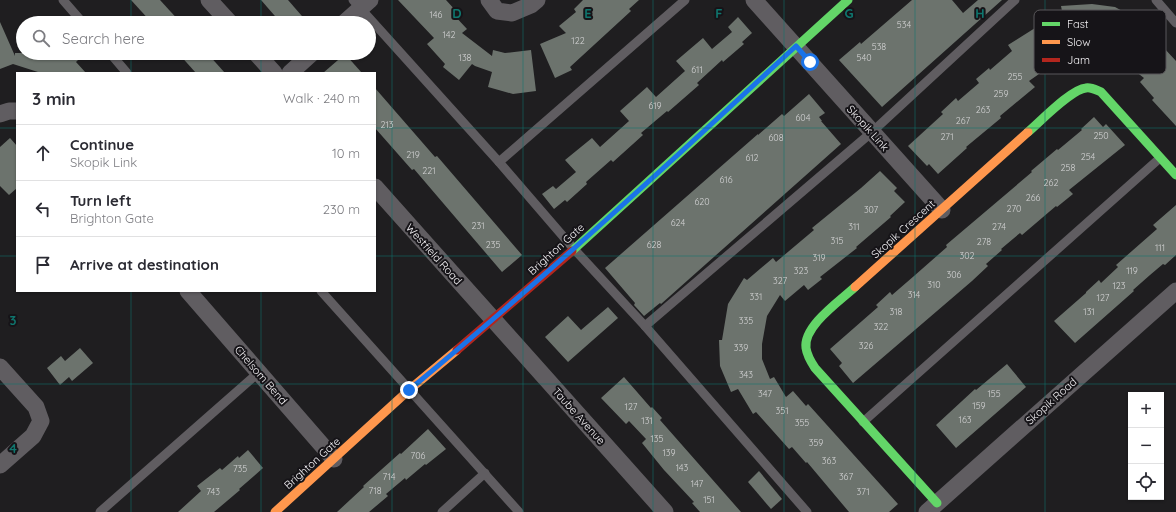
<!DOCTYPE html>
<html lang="en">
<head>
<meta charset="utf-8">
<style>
	:root { --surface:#fff; --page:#f7f7f7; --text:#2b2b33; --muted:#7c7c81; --line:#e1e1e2 }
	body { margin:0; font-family:Quicksand,sans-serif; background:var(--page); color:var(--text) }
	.controls { position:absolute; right:12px; bottom:12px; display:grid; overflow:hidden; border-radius:0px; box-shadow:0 1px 3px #0004 }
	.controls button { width:36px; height:36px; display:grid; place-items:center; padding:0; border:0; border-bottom:1px solid var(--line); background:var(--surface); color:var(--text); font:20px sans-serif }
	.stop { position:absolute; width:12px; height:12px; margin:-9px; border:3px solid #1a73e8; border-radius:50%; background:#fff }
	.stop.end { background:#1a73e8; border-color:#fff; box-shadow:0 1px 4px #0008 }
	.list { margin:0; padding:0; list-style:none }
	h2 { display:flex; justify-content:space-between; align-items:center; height:52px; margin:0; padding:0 16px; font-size:17px }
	h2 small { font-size:13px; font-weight:400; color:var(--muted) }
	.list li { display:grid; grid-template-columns:26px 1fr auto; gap:12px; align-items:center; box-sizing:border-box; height:56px; padding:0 16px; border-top:1px solid var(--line) }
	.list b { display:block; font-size:15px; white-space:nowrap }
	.list p { margin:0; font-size:13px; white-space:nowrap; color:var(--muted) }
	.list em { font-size:13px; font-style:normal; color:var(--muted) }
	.icon { flex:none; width:22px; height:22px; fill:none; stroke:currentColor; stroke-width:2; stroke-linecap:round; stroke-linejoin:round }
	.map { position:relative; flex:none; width:1176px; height:512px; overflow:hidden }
	.search { position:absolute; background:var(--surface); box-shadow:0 1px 3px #0004; left:16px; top:16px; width:360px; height:44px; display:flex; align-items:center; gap:10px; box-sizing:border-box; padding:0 14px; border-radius:22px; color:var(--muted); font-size:15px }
	.panel { position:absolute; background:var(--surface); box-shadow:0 1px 3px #0004; left:16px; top:72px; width:360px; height:220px; border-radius:0px }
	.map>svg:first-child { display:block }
	.building { fill:#6c736d }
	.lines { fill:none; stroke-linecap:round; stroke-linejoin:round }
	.lane { stroke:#605d61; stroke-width:9 }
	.street { stroke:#605d61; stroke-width:17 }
	.fast { stroke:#63d668; stroke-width:9 }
	.slow { stroke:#ff974d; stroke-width:9 }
	.jam { stroke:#b3261e; stroke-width:9 }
	.route { stroke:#1a73e8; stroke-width:5 }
	.grid { fill:none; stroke:#0f766e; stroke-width:1; stroke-opacity:0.55 }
	.labels { text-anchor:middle; stroke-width:4; stroke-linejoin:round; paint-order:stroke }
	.number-label { font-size:9px; fill:#d2d2d3 }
	.street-label { font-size:11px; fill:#f4f2f5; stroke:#161418 }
	.key { fill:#161418; stroke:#59575a; stroke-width:1 }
	.key-label { font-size:11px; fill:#f4f2f5 }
	.grid-label { font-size:13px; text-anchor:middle; font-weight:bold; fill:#0f766e; stroke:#161418; stroke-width:4; stroke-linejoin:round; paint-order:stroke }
</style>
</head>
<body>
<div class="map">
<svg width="1176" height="512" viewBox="0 0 1176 512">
	<rect width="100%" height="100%" fill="#1f1e20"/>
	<g class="building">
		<polygon points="131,0 160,0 181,23 152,23"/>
		<polygon points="261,0 288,0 308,23 281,23"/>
		<polygon points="398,0 446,0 456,11 453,14 467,29 462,33 492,56 493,50 505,53 531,50 536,91 513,94 488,87 492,72 475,66 472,64 459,80 443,67 445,64 427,44 434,38"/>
		<polygon points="583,0 639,0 629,9 631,11 570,67 572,70 555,78 540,44 566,33 559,26 576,12 574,9"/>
		<polygon points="912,0 952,0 963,13 978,0 1002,0 882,107 839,60 860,42 861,44"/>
		<polygon points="1092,4 1115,7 1146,24 1144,27 1166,46 1164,48 1176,61 1176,126 1152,100 1154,98 1140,82 1144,78 1126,64 1128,61 1110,51 1096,49 1072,51 1048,66 1049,67 1029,81 1035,87 1000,116 1001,118 966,147 967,148 938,174 929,164 927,166 908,146 943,114 941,112 956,98 958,101 979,83 976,79 989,68 990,70 1012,51 1008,45 1062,11 1061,6"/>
		<polygon points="738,17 752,33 742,42 744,44 723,62 722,60 697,83 699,85 668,112 667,111 641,133 643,135 613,162 611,160 586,182 587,184 567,202 565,200 554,209 542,194 553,186 556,189 576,172 565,160 592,138 600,147 629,121 620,111 647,87 656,97 685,71 676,61 703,38 712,49 732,32 728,27"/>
		<polygon points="0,22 15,56 15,53 38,53 52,58 57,53 71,53 78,60 76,62 86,73 41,73 13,64 0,69"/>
		<polygon points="178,53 207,53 225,73 196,73"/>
		<polygon points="345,54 362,73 323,73"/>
		<polygon points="375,88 435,157 437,156 522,255 502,272 414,169 412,170 375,128"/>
		<polygon points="809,94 825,113 819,117 822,121 821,121 841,144 661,304 660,303 644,316 634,305 635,303 605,268 758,134 758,135 782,114 784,116"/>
		<polygon points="1094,117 1103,127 1106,124 1125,145 1069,190 1073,194 1057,207 1056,206 1022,235 1020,233 1001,249 1002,250 986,264 988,266 972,281 853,383 839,366 842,363 830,349 878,307 876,305 890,292 892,295 914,276 947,247 946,245 1032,172 1031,171 1057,149 1058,150 1082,130 1081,129"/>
		<polygon points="10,138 17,146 17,188 9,195 0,186 0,147"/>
		<polygon points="880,171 897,188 894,191 905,202 890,216 891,217 856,247 857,248 820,277 822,279 808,290 804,285 785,301 780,295 767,316 762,344 762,359 770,379 774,377 786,397 793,391 806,406 808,404 898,504 889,512 849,512 807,462 806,463 792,447 789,449 756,412 753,414 738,389 731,392 720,366 719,340 722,340 728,304 744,278 747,280 773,258 776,262 814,230 812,228 861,188"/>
		<polygon points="1176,205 1176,255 1165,265 1163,264 1150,275 1133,290 1134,291 1075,343 1054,321 1086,293 1086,292 1099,280 1101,283 1118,267 1116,265 1157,229 1153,225"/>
		<polygon points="608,307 618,318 568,362 545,337 568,316 581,330"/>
		<polygon points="80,348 93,363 72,381 69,377 60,385 47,368 61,356 65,361"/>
		<polygon points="1007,364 1026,387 956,448 936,425 975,389 976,390"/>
		<polygon points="624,377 651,408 652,407 662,418 660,420 741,512 700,512 692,503 694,502 664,470 642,443 646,439 629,421 626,424 601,398"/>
		<polygon points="428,429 446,449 426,465 425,464 406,480 405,478 386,494 388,496 369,512 337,512 364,487 363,486 400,453 401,454"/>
		<polygon points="248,450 263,468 239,489 240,490 214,512 178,512 201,491 197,486 220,468 222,470 238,456 239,458"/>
		<polygon points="759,471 782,499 771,509 748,482"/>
	</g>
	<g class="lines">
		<g class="lane">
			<polyline points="63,0 83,23"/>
			<polyline points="353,0 499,162 574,249 645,326 807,512"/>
			<polyline points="1156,0 1176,23"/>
			<polyline points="110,53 127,73"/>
			<polyline points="499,162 685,0"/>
			<polyline points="321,291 519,512"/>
			<polyline points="645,326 872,132 1015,0"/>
			<polyline points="863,422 1160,158"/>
			<polyline points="100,512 259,372"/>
			<polyline points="442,512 485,473"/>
		</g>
		<g class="street">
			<polyline points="209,0 230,23"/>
			<polyline points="489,0 497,11 512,13 531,5 537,0"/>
			<polyline points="754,0 942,210"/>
			<polyline points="344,23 370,0"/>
			<polyline points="256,53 274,73"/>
			<polyline points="290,73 312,53"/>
			<polyline points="0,114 9,111 17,111"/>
			<polyline points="375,187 665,512"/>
			<polyline points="188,291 334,459"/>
			<polyline points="0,367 36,407 41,421 33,436 0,465"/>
			<polyline points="927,512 1176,291"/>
		</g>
		<g class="fast">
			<path d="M1028,132C1040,122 1071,89 1086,88C1091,87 1096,90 1101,92L1176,175"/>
			<polyline points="572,251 848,0"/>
			<path d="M855,287C840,301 803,326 806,348C807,355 811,362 815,368L937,503"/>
		</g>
		<g class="slow">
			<polyline points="855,287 1028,132"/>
			<polyline points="275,512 409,390 457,350"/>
		</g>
		<polyline class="jam" points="457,350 572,251"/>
	</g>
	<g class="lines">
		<path class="route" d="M409,390C542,280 669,164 796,46L810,62"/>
	</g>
	<path class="grid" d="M131,0V23M261,0V23M392,0V512M523,0V512M653,0V512M784,0V512M915,0V512M1045,0V512M131,53V73M261,53V73M0,128H17M375,128H1176M0,256H17M375,256H1176M131,291V512M261,291V512M0,384H1176"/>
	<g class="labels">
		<g class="number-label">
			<text x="436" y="18">146</text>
			<text x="904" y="28">534</text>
			<text x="449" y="38">142</text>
			<text x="578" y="44">122</text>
			<text x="879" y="50">538</text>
			<text x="465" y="61">138</text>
			<text x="864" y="61">540</text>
			<text x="697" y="73">611</text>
			<text x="1015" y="80">255</text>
			<text x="1001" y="97">259</text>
			<text x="655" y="109">619</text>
			<text x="983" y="113">263</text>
			<text x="803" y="121">604</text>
			<text x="963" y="124">267</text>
			<text x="387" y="128">213</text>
			<text x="1101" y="139">250</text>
			<text x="947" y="140">271</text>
			<text x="776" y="141">608</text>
			<text x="413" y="158">219</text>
			<text x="1088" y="160">254</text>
			<text x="752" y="161">612</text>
			<text x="1068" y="171">258</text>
			<text x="429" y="174">221</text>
			<text x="726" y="183">616</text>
			<text x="1051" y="186">262</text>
			<text x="1033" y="201">266</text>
			<text x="702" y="205">620</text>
			<text x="1014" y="212">270</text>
			<text x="871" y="213">307</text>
			<text x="678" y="226">624</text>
			<text x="478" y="229">231</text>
			<text x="854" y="230">311</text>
			<text x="999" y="230">274</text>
			<text x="837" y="244">315</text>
			<text x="984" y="245">278</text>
			<text x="493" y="248">235</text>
			<text x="654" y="248">628</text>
			<text x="1160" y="251">111</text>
			<text x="967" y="259">302</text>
			<text x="819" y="261">319</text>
			<text x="801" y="274">323</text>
			<text x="1132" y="274">119</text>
			<text x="954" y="278">306</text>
			<text x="780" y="284">327</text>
			<text x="934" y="288">310</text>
			<text x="1119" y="289">123</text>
			<text x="914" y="298">314</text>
			<text x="756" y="300">331</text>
			<text x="1103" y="301">127</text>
			<text x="896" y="315">318</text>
			<text x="1089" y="315">131</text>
			<text x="746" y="324">335</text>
			<text x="881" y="330">322</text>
			<text x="866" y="349">326</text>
			<text x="741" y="351">339</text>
			<text x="746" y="378">343</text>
			<text x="765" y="397">347</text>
			<text x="994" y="397">155</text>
			<text x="979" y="409">159</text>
			<text x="631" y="410">127</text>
			<text x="782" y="414">351</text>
			<text x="965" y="423">163</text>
			<text x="647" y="424">131</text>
			<text x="802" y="426">355</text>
			<text x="657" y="442">135</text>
			<text x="816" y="446">359</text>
			<text x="669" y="456">139</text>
			<text x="418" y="459">706</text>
			<text x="829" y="464">363</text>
			<text x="682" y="471">143</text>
			<text x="240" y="472">735</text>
			<text x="389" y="480">714</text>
			<text x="846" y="480">367</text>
			<text x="697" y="487">147</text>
			<text x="375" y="494">718</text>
			<text x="213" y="495">743</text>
			<text x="863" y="495">371</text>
			<text x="709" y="503">151</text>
		</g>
		<g class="street-label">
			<text transform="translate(868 128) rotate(48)" y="4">Skopik Link</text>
			<text transform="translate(903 229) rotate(-42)" y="4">Skopik Crescent</text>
			<text transform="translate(556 249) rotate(-42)" y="4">Brighton Gate</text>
			<text transform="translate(434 254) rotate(48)" y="4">Westfield Road</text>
			<text transform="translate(261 375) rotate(49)" y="4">Chelsom Bend</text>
			<text transform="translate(1051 401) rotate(-42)" y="4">Skopik Road</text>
			<text transform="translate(579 416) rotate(48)" y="4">Taube Avenue</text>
			<text transform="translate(312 463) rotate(-42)" y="4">Brighton Gate</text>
		</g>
	</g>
	<rect x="1034" y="10" width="132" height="64" rx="6" class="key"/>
	<rect x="1042" y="22" width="18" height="4" fill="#63d668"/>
	<rect x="1042" y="40" width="18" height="4" fill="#ff974d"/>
	<rect x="1042" y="58" width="18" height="4" fill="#b3261e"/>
	<g class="key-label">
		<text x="1067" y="28">Fast</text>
		<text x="1067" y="46">Slow</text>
		<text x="1067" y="64">Jam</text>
	</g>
	<g class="grid-label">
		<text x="457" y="18">D</text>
		<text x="588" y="18">E</text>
		<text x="719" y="18">F</text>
		<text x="849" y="18">G</text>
		<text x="980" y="18">H</text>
		<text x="13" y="325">3</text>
		<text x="13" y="453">4</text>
	</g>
</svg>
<div class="controls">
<button>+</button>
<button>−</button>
<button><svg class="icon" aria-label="locate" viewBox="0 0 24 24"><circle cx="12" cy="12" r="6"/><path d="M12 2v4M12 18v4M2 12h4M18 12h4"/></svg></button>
</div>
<div class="stop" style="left:810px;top:62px"></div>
<div class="stop end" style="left:409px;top:390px"></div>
<div class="search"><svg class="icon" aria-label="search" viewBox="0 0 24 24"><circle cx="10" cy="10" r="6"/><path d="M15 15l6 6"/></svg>Search here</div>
<section class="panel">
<h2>3 min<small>Walk · 240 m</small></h2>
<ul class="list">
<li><svg class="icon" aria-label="ahead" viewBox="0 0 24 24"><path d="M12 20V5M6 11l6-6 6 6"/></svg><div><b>Continue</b><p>Skopik Link</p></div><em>10 m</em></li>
<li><svg class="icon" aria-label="left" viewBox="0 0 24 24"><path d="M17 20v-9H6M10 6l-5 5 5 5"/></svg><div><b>Turn left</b><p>Brighton Gate</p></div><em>230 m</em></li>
<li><svg class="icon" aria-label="arrive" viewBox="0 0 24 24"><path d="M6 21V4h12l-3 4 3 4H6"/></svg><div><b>Arrive at destination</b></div></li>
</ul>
</section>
</div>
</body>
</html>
